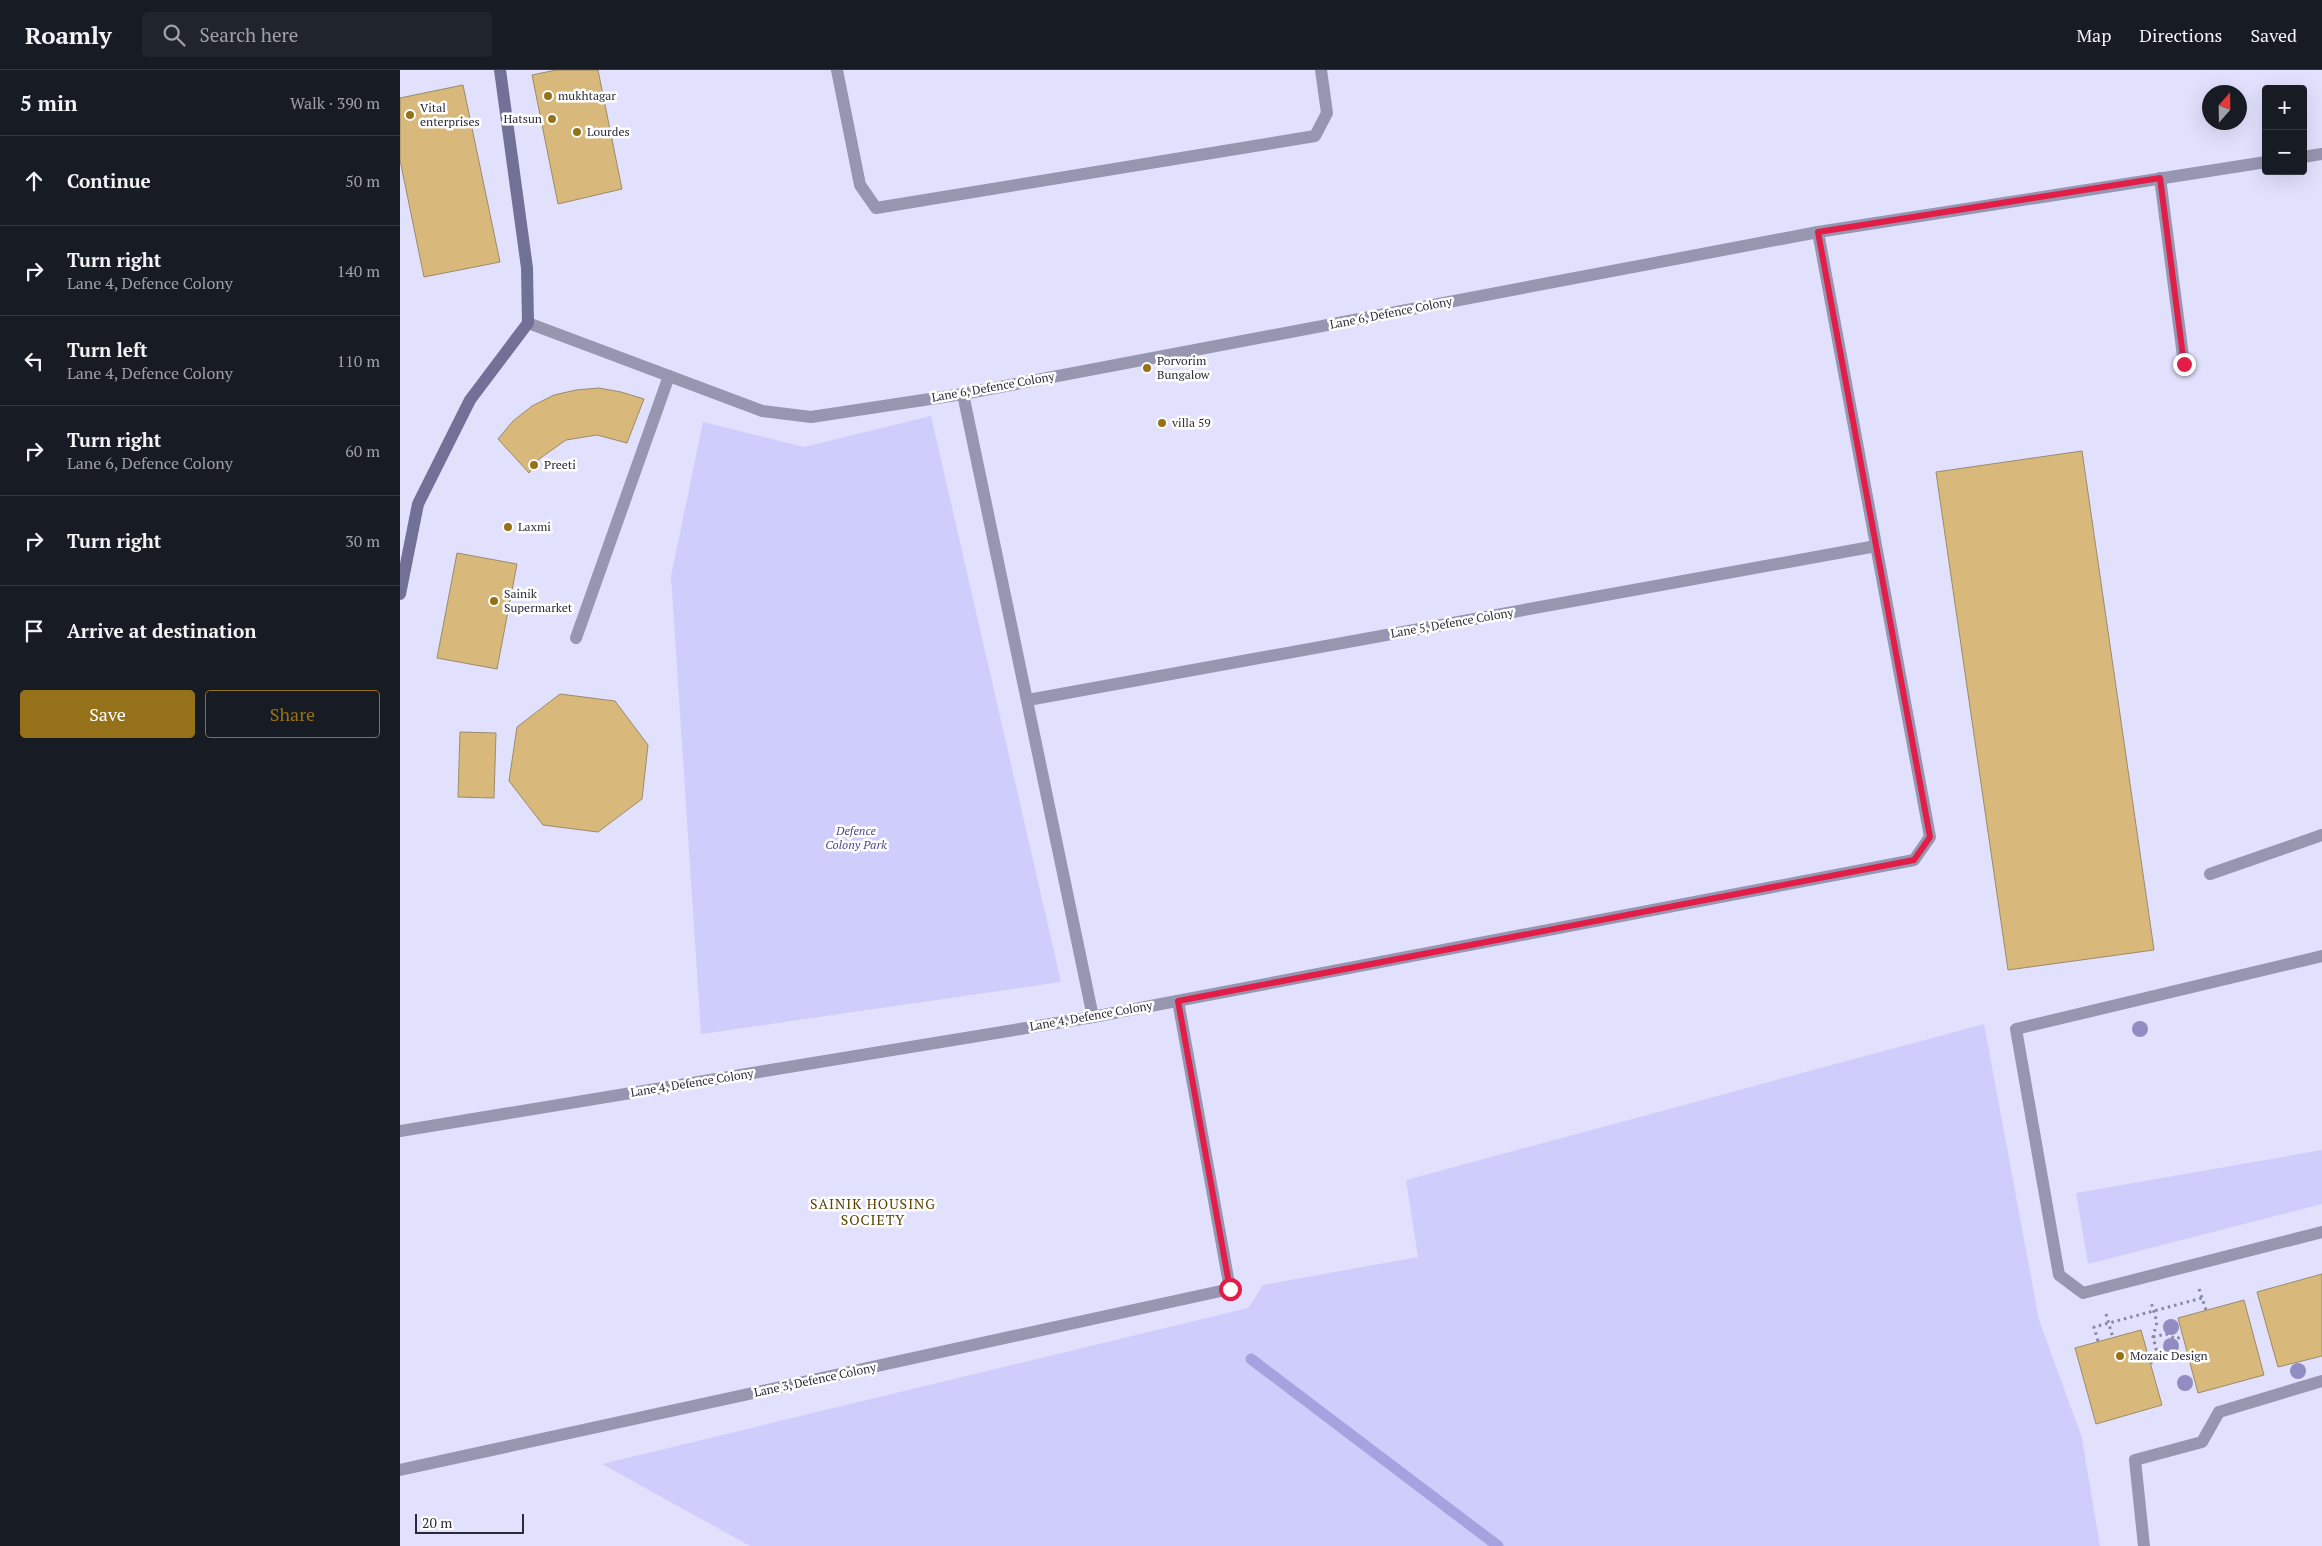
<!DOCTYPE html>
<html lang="en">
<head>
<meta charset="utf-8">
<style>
	:root { --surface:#171b24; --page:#20242c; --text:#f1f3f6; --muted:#9ea1a6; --line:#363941; --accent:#957119 }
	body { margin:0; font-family:"PT Serif",serif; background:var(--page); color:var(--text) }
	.controls { position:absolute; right:15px; top:15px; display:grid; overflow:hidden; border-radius:5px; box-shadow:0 5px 20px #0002 }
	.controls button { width:45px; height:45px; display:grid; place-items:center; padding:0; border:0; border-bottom:1px solid var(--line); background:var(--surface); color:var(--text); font:25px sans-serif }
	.compass { position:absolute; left:1802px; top:15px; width:45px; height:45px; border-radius:50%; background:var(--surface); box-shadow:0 5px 20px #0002; rotate:20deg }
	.scale { position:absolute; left:15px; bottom:12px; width:109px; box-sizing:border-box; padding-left:5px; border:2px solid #2a2a38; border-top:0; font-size:14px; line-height:18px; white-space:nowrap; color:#2a2a38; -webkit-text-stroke:4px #fff; paint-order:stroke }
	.stop { position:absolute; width:15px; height:15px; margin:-11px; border:4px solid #e11d48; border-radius:50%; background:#fff }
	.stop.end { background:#e11d48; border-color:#fff; box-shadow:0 1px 5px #0008 }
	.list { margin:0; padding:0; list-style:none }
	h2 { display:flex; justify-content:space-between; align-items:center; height:65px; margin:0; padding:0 20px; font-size:21px }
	h2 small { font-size:16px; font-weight:400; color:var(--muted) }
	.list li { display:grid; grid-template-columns:32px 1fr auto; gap:15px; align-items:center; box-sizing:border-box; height:90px; padding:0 20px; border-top:1px solid var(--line) }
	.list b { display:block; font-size:19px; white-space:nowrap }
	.list p { margin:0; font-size:16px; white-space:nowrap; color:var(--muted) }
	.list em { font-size:16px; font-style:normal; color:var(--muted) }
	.actions { display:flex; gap:10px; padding:15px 20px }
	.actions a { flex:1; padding:11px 0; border:1px solid var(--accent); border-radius:5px; text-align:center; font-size:18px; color:var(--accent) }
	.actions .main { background:var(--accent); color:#fff }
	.icon { flex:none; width:28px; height:28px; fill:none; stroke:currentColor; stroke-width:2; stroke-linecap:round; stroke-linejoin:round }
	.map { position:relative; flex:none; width:1922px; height:1476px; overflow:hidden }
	header { display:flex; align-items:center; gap:30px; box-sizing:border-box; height:70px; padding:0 25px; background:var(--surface); border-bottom:1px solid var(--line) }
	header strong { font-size:24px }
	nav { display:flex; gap:28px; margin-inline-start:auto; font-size:18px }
	.search { width:350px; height:45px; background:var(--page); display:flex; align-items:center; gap:12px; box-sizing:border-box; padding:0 18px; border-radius:5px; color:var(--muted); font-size:19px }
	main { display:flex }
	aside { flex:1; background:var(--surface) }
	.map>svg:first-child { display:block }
	.green { fill:#cfcdfc }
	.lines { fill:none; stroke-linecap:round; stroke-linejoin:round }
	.stream { stroke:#a5a2df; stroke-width:11 }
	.building { fill:#d8b97b; stroke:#9b8a6a }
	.path { stroke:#87879c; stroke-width:3; stroke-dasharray:2.5 4; stroke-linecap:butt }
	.lane { stroke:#9696b1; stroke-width:12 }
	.street { stroke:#9696b1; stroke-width:12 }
	.secondary { stroke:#717096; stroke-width:12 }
	.tree { fill:#918cc2 }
	.route { stroke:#e11d48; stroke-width:6 }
	.poi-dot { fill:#957119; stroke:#fff; stroke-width:2 }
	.labels { text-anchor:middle; stroke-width:5; stroke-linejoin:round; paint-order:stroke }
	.poi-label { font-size:12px; fill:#2a2a38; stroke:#fff; text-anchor:start }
	.street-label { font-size:12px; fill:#2a2a38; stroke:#fff }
	.park-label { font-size:12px; font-style:italic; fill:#504791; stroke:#fff }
	.neighbourhood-label { font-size:14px; letter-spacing:1px; fill:#5a4101; stroke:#fff }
</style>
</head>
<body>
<header>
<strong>Roamly</strong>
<div class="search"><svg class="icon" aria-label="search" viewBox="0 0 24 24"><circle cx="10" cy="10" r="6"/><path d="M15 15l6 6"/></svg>Search here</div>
<nav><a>Map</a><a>Directions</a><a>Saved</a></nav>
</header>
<main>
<aside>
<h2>5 min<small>Walk · 390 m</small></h2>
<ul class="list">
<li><svg class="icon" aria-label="ahead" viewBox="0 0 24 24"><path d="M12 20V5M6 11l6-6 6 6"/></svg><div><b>Continue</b></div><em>50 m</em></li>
<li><svg class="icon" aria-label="right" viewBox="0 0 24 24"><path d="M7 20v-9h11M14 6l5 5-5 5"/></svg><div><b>Turn right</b><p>Lane 4, Defence Colony</p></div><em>140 m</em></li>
<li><svg class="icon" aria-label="left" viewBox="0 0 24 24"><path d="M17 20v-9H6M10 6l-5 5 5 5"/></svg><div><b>Turn left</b><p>Lane 4, Defence Colony</p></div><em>110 m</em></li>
<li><svg class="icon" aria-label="right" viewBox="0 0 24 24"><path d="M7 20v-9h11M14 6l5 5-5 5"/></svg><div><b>Turn right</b><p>Lane 6, Defence Colony</p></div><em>60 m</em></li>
<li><svg class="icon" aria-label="right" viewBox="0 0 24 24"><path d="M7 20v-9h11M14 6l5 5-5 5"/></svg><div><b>Turn right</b></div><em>30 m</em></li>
<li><svg class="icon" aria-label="arrive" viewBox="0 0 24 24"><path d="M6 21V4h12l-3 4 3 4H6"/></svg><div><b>Arrive at destination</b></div></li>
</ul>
<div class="actions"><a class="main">Save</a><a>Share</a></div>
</aside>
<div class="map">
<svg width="1922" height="1476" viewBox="0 0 1922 1476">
	<rect width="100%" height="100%" fill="#e1e1fe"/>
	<g class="green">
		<polygon points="531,346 661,912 301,964 271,506 303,352 404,377"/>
		<polygon points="1584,954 1639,1250 1682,1368 1700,1476 350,1476 202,1394 848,1238 863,1215 1018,1187 1006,1110"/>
		<polygon points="1922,1080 1922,1134 1688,1194 1676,1123"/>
	</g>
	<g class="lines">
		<polyline class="stream" points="851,1289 1098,1476"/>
	</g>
	<g class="building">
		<polygon points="156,0 198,0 222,119 158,134 132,5"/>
		<polygon points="63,15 100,192 24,207 0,90 0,28"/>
		<polygon points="199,318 221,322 244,329 227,373 197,365 166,370 139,389 129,403 98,369 113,351 132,336 154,325 176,320"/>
		<polygon points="1682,381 1754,880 1608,900 1536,402"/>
		<polygon points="57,483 117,494 97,599 37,588"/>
		<polygon points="160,624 215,631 248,675 242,729 198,762 143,755 109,711 117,657"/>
		<polygon points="60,662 96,663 94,728 58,727"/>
		<polygon points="1922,1204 1922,1286 1878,1297 1857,1222"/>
		<polygon points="1844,1230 1864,1305 1798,1323 1778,1248"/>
		<polygon points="1741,1260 1762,1335 1696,1354 1675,1278"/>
	</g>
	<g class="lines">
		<g class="path">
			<polyline points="1799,1219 1806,1240"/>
			<polyline points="1706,1244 1713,1268"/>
			<polyline points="1753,1267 1766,1264 1776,1269 1783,1266"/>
			<polyline points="1698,1271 1694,1257 1802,1228"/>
			<polyline points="1750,1293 1759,1290 1753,1267 1757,1252 1751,1232"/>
		</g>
		<g class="lane">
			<polyline points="176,568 269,306"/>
			<polyline points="1810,804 1922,765"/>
			<polyline points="1744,1476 1735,1390 1802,1372 1819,1342"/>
		</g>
		<g class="street">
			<polyline points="437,0 460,115 476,138 915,66 927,43 921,0"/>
			<polyline points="1903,87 1922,84"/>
			<polyline points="1760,108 1784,294"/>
			<polyline points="128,253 362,341 411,347 563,324 1418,162 1866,92"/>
			<polyline points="563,324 693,947"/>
			<polyline points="628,630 1476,476"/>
			<polyline points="1922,886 1616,959 1659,1205 1683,1223 1922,1162"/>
			<polyline points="0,1061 693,947 1514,790 1530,767 1418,162"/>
			<polyline points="1819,1342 1922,1311"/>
			<polyline points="0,1400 830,1219 778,931"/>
		</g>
		<polyline class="secondary" points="0,524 18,434 70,330 128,253 127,198 100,0"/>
	</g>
	<g class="tree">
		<circle cx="1740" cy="959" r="8"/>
		<circle cx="1771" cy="1257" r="8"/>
		<circle cx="1771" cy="1276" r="8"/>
		<circle cx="1898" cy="1301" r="8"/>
		<circle cx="1785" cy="1313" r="8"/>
	</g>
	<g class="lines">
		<polyline class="route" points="830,1219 778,931 1514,790 1530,767 1418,162 1760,108 1784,294"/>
	</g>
	<g class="poi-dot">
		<circle cx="148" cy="26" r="5"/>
		<circle cx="10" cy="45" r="5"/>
		<circle cx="152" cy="49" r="5"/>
		<circle cx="177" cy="62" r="5"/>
		<circle cx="747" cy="298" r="5"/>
		<circle cx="762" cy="353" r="5"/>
		<circle cx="134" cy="395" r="5"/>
		<circle cx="108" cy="457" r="5"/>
		<circle cx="94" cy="531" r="5"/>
		<circle cx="1720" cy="1286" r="5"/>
	</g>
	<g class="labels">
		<g class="poi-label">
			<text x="158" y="30">mukhtagar</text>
			<text x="20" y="42">Vital<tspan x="20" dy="14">enterprises</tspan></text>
			<text x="142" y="53" text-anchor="end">Hatsun</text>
			<text x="187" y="66">Lourdes</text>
			<text x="757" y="295">Porvorim<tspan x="757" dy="14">Bungalow</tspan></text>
			<text x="772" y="357">villa 59</text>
			<text x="144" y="399">Preeti</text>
			<text x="118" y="461">Laxmi</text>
			<text x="104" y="528">Sainik<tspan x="104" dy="14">Supermarket</tspan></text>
			<text x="1730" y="1290">Mozaic Design</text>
		</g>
		<g class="street-label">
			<text transform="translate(991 243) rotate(-11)" y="4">Lane 6, Defence Colony</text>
			<text transform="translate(593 317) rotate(-10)" y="4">Lane 6, Defence Colony</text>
			<text transform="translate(1052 553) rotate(-10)" y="4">Lane 5, Defence Colony</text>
			<text transform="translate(691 946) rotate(-10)" y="4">Lane 4, Defence Colony</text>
			<text transform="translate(292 1013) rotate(-9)" y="4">Lane 4, Defence Colony</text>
			<text transform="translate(415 1310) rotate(-12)" y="4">Lane 3, Defence Colony</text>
		</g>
		<g class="park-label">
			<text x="456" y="765">Defence<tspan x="456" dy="14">Colony Park</tspan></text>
		</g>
		<g class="neighbourhood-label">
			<text x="473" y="1139">SAINIK HOUSING<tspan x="473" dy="16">SOCIETY</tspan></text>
		</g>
	</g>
</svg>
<div class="controls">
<button>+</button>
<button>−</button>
</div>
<svg class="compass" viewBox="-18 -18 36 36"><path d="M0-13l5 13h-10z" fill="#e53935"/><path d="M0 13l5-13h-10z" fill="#9ea1a6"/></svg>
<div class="scale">20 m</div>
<div class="stop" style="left:830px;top:1219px"></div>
<div class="stop end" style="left:1784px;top:294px"></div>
</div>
</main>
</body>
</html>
